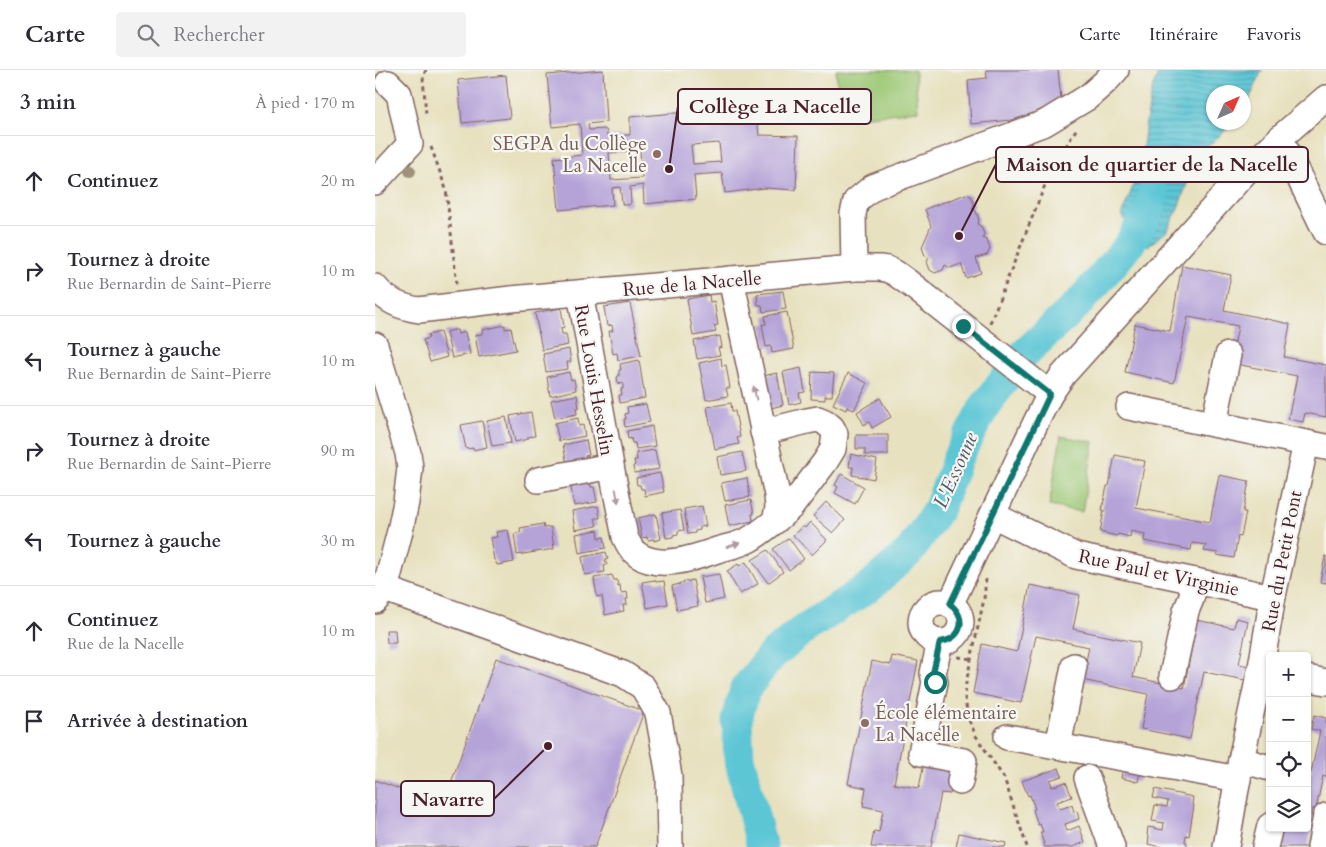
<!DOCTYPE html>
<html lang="fr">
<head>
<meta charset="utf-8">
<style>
	:root { --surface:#fff; --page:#f2f2f3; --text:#2b2b33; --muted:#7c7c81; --line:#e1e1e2 }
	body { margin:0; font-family:Cardo,serif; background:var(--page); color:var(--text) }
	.controls { position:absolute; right:15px; bottom:15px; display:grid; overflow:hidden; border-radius:5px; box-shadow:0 1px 4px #0004 }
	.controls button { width:45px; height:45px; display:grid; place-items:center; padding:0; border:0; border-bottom:1px solid var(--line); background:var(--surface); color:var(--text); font:25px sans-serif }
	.compass { position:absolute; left:831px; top:15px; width:45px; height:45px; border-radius:50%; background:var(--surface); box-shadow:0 1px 4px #0004; rotate:45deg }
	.stop { position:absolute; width:15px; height:15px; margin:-11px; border:4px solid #0f766e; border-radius:50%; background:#fff }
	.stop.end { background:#0f766e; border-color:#fff; box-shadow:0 1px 5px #0008 }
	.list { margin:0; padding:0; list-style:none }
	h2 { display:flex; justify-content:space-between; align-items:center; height:65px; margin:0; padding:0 20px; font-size:21px }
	h2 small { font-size:16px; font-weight:400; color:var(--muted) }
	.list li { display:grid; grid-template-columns:32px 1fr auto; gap:15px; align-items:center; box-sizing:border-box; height:90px; padding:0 20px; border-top:1px solid var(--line) }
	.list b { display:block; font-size:19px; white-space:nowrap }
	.list p { margin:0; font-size:16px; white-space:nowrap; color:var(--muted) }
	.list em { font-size:16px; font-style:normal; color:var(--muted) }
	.icon { flex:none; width:28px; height:28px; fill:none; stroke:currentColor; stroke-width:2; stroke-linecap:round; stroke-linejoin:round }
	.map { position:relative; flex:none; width:951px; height:777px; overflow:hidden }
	header { display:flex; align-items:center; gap:30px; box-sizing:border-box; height:70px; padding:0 25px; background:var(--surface); border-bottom:1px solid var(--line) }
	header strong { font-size:24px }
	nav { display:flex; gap:28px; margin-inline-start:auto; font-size:18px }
	.search { width:350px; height:45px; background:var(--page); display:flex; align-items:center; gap:12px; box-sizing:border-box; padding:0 18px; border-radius:5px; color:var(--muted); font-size:19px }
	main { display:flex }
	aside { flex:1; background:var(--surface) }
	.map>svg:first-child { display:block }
	.pitch { fill:#9dc875; stroke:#747450 }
	.water { fill:url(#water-rules); stroke:#527280 }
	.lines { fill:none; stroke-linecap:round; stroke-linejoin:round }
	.river { stroke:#5bc6d5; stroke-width:31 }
	.building { fill:#b5a3d8; fill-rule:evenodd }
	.minor-casing { stroke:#81635f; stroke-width:28 }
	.path { stroke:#81635f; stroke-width:3; stroke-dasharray:4 4; stroke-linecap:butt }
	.minor { stroke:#fff; stroke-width:25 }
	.tree { fill:#9f927a }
	.oneway { fill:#ae9aa0 }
	.route { stroke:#0f766e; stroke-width:6 }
	.education-dot { fill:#8d6e63; stroke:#f6f6f2; stroke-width:2 }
	.labels { text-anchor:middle; stroke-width:4.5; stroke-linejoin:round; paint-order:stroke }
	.education-label { font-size:19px; fill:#785e54; stroke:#f6f6f2; text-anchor:end }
	.street-label { font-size:19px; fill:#4a1f2b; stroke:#f6f6f2 }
	.water-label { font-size:20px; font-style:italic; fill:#505966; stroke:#f6f6f2 }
	.leader { fill:none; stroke:#4a1f2b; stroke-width:2 }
	.callout-dot { fill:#4a1f2b; stroke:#f6f6f2; stroke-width:2 }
	.callout { fill:#f6f6f2; stroke:#4a1f2b; stroke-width:2 }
	.callout-label { font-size:20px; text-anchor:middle; font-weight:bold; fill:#4a1f2b }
</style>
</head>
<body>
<header>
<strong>Carte</strong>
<div class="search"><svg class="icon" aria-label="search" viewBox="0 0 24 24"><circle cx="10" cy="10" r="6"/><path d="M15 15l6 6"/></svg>Rechercher</div>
<nav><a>Carte</a><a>Itinéraire</a><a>Favoris</a></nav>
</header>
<main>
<aside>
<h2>3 min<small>À pied · 170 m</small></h2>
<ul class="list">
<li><svg class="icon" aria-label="ahead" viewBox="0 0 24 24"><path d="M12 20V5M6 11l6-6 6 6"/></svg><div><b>Continuez</b></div><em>20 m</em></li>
<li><svg class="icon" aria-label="right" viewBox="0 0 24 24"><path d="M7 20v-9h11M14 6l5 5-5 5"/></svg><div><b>Tournez à droite</b><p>Rue Bernardin de Saint-Pierre</p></div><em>10 m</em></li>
<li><svg class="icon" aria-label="left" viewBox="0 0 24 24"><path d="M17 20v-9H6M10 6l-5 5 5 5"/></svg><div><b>Tournez à gauche</b><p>Rue Bernardin de Saint-Pierre</p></div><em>10 m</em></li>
<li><svg class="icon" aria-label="right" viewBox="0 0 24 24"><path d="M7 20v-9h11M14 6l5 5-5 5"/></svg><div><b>Tournez à droite</b><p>Rue Bernardin de Saint-Pierre</p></div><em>90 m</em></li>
<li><svg class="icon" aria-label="left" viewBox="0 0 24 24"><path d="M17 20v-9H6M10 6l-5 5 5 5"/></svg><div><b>Tournez à gauche</b></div><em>30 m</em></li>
<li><svg class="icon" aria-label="ahead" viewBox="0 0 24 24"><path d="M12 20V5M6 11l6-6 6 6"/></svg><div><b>Continuez</b><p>Rue de la Nacelle</p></div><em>10 m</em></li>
<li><svg class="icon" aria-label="arrive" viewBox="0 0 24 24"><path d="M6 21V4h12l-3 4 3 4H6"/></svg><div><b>Arrivée à destination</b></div></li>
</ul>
</aside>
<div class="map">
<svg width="951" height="777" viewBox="0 0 951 777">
	<defs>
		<pattern id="water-rules" width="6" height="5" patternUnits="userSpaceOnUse" patternTransform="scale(1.25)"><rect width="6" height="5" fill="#5bc6d5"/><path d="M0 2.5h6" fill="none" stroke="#4da0ad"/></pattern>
	</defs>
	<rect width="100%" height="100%" fill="#f6f6f2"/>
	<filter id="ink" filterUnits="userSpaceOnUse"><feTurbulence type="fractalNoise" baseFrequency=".02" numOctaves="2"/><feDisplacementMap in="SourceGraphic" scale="10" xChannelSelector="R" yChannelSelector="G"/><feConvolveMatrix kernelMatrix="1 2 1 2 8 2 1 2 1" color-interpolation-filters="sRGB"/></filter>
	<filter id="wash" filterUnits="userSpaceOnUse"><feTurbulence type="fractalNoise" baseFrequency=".0096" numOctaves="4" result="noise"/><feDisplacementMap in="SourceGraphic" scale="20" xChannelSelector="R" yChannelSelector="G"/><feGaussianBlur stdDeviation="1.12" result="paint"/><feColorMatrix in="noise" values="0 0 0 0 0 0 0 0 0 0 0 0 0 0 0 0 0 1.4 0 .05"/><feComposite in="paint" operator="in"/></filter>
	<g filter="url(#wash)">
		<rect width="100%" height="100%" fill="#e8e1bf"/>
		<g class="pitch">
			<polygon points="461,0 540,0 543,41 465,49"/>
			<polygon points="686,366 719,372 707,442 674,436"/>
		</g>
		<polygon class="water" points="785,0 887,0 869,42 868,22 838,22 838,52 858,53 822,87 801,143 792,161 773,176 746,146 765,99 771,53 778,16"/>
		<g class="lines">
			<polyline class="river" points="387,777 364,688 362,650 370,619 397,585 429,559 494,517 535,481 564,438 584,385 609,337 648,285 704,233 754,175 774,140 778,124"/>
		</g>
		<g id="blocks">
			<g class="building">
				<path d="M228,0L231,52L213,54L214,60L229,59L232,61V66L255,65V47L423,32L425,46L382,50L384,65L423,66L421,120L390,118L350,123L347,103L319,105L321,129L269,134L268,115L255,117L256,132L254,135H248L247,133L245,117L237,118L238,135L184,140L179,88L207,85L205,54L177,57L172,5ZM344,73L346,92L318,94L316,75ZM265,80L267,108L236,110L234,83Z"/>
				<polygon points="611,0 683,0 686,29 668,39 648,47 637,50 596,54 593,10 612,8"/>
				<polygon points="131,5 135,48 87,53 83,10"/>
				<polygon points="591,124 596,126 599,134 597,139 601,141 604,150 602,154 606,156 609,164 607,168 612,170 615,179 612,185 601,188 606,203 591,208 586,194 575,198 570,195 568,200 560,203 555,200 552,192 554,188 550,186 547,177 556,156 550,139"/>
				<polygon points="807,195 856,205 849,240 915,254 909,287 951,295 951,347 930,343 928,352 913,349 922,306 856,293 863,256 813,247 799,313 750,302 760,254 795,261"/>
				<polygon points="408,221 411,239 388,242 387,235 383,235 382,224"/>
				<polygon points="334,225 335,232 339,231 343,255 339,256 341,262 318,266 312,229"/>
				<polygon points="255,233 266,286 243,290 242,283 238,284 234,261 238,261 237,255 232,256 229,237"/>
				<polygon points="186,238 189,257 186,258 187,264 191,264 193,275 167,280 160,243"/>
				<polygon points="412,242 419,279 397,283 396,276 391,277 387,254 391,254 390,246"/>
				<polygon points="130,255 130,259 136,258 141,280 104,287 100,265 107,264 107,260"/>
				<polygon points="79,260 82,260 83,264 90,262 95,284 77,288 71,262"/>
				<polygon points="65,262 72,287 55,292 48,270 54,268 53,265"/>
				<polygon points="345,266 347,277 343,278 345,285 322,289 319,271"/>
				<polygon points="194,279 196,292 192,292 193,299 171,302 168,284"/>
				<polygon points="346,288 347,296 351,295 355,318 351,318 353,326 331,330 324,293"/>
				<polygon points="264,290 270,328 245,333 244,325 247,325 246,319 248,319 248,313 243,314 242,307 244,306 244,300 246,300 245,294"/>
				<polygon points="426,298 430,322 424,323 426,332 414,335 408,302"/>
				<polygon points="194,302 196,310 199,309 201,320 175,326 172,307"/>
				<polygon points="437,302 459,303 457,326 450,326 450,330 436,329"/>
				<polygon points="402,303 408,335 396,338 394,329 388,330 383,307"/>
				<polygon points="473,303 492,313 492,315 479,340 472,337 471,340 458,334"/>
				<polygon points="202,325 204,338 201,338 202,344 180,348 176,330"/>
				<polygon points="505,328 516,347 497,358 494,352 489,355 482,342"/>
				<polygon points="356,333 357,341 360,341 365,367 362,368 364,374 340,379 332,337"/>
				<polygon points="271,334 275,352 250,357 249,349 251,349 250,344 253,343 252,337"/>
				<polygon points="156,342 160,366 153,367 153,369 140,372 135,346"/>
				<polygon points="131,347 136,373 117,376 112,351"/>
				<polygon points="203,348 204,356 208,355 210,366 184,371 180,353"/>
				<polygon points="107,351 112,377 98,380 98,378 91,379 86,355"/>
				<polygon points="277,356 280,376 261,379 260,373 257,373 256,368 253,369 252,361"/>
				<polygon points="481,365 513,365 513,385 490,385 490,379 481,379"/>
				<polygon points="211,370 214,385 210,386 212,395 193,399 188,375"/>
				<polygon points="280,380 284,399 259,403 258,396 260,395 259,390 262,390 261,383"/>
				<polygon points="367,382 371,401 345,405 342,387"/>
				<polygon points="476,384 502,390 499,409 477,405 478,397 474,397"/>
				<polygon points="740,385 770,391 761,438 835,452 844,405 874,411 868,442 871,442 866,467 863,466 859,488 842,485 843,483 829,481 831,475 817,473 816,480 769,471 770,464 756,461 755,467 743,464 742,466 725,462 729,440 727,440 732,416 734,416"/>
				<polygon points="285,403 289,422 270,426 269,419 266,419 265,415 262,415 261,408"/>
				<polygon points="466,404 489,417 480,434 460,423 463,417 460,415"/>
				<polygon points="214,408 216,417 219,417 222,432 199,436 195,411"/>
				<polygon points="372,408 375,427 350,431 346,413"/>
				<polygon points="376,430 379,444 377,444 378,451 354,456 350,435"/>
				<polygon points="451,432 470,450 458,463 438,446"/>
				<polygon points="223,436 225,448 220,448 222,456 200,460 197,441"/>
				<polygon points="327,436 331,456 325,457 325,460 320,461 320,463 313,464 309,439"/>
				<polygon points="305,440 309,460 303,461 303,464 298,465 298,467 291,468 287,443"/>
				<polygon points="281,444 286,469 279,471 279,469 273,470 272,467 267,468 263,448"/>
				<polygon points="435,452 452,470 437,485 418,465 428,456 430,458"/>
				<polygon points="168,454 169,458 176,457 179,479 142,485 139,464 146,462 145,458"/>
				<polygon points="133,460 139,492 122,495 120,490 119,490 115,468 122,467 121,462"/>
				<polygon points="223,460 224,468 229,467 231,478 204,483 201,464"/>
				<polygon points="414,468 429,489 414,500 398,479"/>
				<polygon points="393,480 408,502 393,513 377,490"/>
				<polygon points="231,482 233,489 230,490 232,495 229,496 230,502 210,505 207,487"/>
				<polygon points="950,486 951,486 951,513 945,512"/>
				<polygon points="371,492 383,514 365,524 352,501 363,494 364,496"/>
				<polygon points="344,504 349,529 330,533 325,507"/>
				<polygon points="237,505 239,510 242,510 243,516 245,515 246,523 252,522 253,529 251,529 252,535 248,535 249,541 230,545 227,526 222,527 219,508"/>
				<polygon points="280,510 281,512 289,511 293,534 272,538 267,512"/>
				<polygon points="318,510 323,536 302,540 297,516 305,514 305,513"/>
				<polygon points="655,515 705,525 698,559 765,573 758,607 809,618 822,550 859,558 861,548 873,551 864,594 873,596 870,610 829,602 815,669 766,659 773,624 707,610 714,577 661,566 646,633 598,623 607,574 642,582"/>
				<polygon points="11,560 20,560 21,573 12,573"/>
				<polygon points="517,586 543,591 519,714 544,718 549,693 578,698 577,718 574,719 576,720 575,724 566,723 556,777 496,777 499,761 504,762 508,740 488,736 491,718 473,714 497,591 515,595"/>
				<polygon points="121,588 269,641 220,777 0,777 0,710 68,735"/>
				<polygon points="939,645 951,648 951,707 948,706 941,739 937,739 936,746 939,746 933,777 899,777 903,758 932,758 932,703 936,703 945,661 936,659"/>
				<polygon points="684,698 687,706 675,710 677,717 691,712 697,727 682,732 685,739 697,735 699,742 702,741 704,749 690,754 692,761 704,756 710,772 698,777 670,777 665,762 668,762 665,754 663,755 658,740 660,739 655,725 653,726 647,711"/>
				<polygon points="748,698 765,702 763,712 746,708"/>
				<polygon points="780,719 818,727 817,735 819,735 814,766 811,765 810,772 812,773 812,777 785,777 773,774 774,766 772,765 773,757 788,760 789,753 777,751 780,735 792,737 793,731 778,728"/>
				<polygon points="584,763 631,773 630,777 581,777"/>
			</g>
		</g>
	</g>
	<g filter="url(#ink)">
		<use href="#blocks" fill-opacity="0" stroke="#81635f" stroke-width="1"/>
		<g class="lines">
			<defs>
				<g id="minor">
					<polyline points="905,68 951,162"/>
					<polyline points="0,112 35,74 24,24 13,13"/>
					<polyline points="479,198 478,144 481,131 498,117 670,53 713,27 730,12 741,0"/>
					<path d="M0,217C12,231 25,237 44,240L136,229L479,198H504L512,199L520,203L534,213L675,324"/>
					<path d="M205,223L236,396L250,467C253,474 257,481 263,485C285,500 319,488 342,480C352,477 365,475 375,469C384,464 392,457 400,451L403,438L402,425L356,209"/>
					<polyline points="0,275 33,383 35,398 31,432 25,461 10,519"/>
					<polyline points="754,337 931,373"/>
					<polyline points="839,354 853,285"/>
					<polyline points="388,362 432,351 443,349 450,352 457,358 460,364 458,379 450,392 416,437 400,451"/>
					<polyline points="163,410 236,396"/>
					<polyline points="618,445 701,486 882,524 898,526"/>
					<polyline points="0,531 10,519 248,604 268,617 283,643 294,706 295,777"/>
					<circle cx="566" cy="552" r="20"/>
					<polyline points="575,535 661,352 675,324 688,305 874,98 905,68 951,28"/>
					<polyline points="565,572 558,603 560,612 546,683 589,691 585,712"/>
					<polyline points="797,606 811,541 816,529 820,511"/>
					<polyline points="932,608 951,612"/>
					<polyline points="632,667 863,709"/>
					<polyline points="683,676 699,596"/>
					<polyline points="866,690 895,698"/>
					<polyline points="712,708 737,777"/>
					<polyline points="851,777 866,690 886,597 898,526 931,373 951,377"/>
					<polyline points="890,777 895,756"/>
					<polyline points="945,777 951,746"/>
				</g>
			</defs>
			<use href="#minor" class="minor-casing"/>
			<g class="path">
				<polyline points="51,0 48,7 51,44"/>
				<polyline points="56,77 71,119 82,215"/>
				<polyline points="615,253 670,115 687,83 702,58"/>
				<polyline points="611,509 609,529 591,613 590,628 593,648 601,666 629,708 652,777"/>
				<polyline points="583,587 597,589"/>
			</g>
			<use href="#minor" class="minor"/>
		</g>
		<circle class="tree" cx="35" cy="101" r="6"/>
		<defs><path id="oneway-solid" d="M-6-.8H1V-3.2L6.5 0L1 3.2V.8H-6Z" transform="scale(1.25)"/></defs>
		<g class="oneway">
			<use href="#oneway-solid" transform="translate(380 323) rotate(-102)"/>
			<use href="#oneway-solid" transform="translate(242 426) rotate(79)"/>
			<use href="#oneway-solid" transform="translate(358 475) rotate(-18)"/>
		</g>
	</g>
	<g class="lines" filter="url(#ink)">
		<path class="route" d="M560,612L558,603L565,572C587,569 593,548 575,534L675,324L588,256"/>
	</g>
	<g class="education-dot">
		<circle cx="282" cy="84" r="5"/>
		<circle cx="490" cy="653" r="5"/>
	</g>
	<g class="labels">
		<g class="education-label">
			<text x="272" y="80">SEGPA du Collège<tspan x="272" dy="22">La Nacelle</tspan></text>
			<text x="500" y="649" text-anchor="start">École élémentaire<tspan x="500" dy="22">La Nacelle</tspan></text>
		</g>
		<g class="street-label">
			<text transform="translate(317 213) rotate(-5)" y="7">Rue de la Nacelle</text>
			<text transform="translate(220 310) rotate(80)" y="7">Rue Louis Hesselin</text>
			<text transform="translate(906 491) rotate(-79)" y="7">Rue du Petit Pont</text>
			<text transform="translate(784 502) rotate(12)" y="7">Rue Paul et Virginie</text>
		</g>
		<g class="water-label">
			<text transform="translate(580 400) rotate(-66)" y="7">L'Essonne</text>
		</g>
	</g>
	<path class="leader" d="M294 99L303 36M584 166L621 94M173 676L119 729"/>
	<g class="callout-dot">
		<circle cx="294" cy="99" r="5"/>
		<circle cx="584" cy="166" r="5"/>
		<circle cx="173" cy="676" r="5"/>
	</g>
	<g class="callout">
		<rect x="303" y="19" width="193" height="35" rx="5"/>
		<rect x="621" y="77" width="312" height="35" rx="5"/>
		<rect x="26" y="711" width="93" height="35" rx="5"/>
	</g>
	<g class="callout-label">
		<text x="400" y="43">Collège La Nacelle</text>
		<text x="777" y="101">Maison de quartier de la Nacelle</text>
		<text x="73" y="736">Navarre</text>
	</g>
</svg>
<div class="controls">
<button>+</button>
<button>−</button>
<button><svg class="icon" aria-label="locate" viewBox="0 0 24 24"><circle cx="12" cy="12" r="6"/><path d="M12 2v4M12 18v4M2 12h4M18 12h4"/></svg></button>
<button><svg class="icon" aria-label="layers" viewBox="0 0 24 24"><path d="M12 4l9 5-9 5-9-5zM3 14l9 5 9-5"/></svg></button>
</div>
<svg class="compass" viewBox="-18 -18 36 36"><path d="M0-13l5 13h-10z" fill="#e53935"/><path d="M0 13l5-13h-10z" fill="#7c7c81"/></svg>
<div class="stop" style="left:560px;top:612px"></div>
<div class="stop end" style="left:588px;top:256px"></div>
</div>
</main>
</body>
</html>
